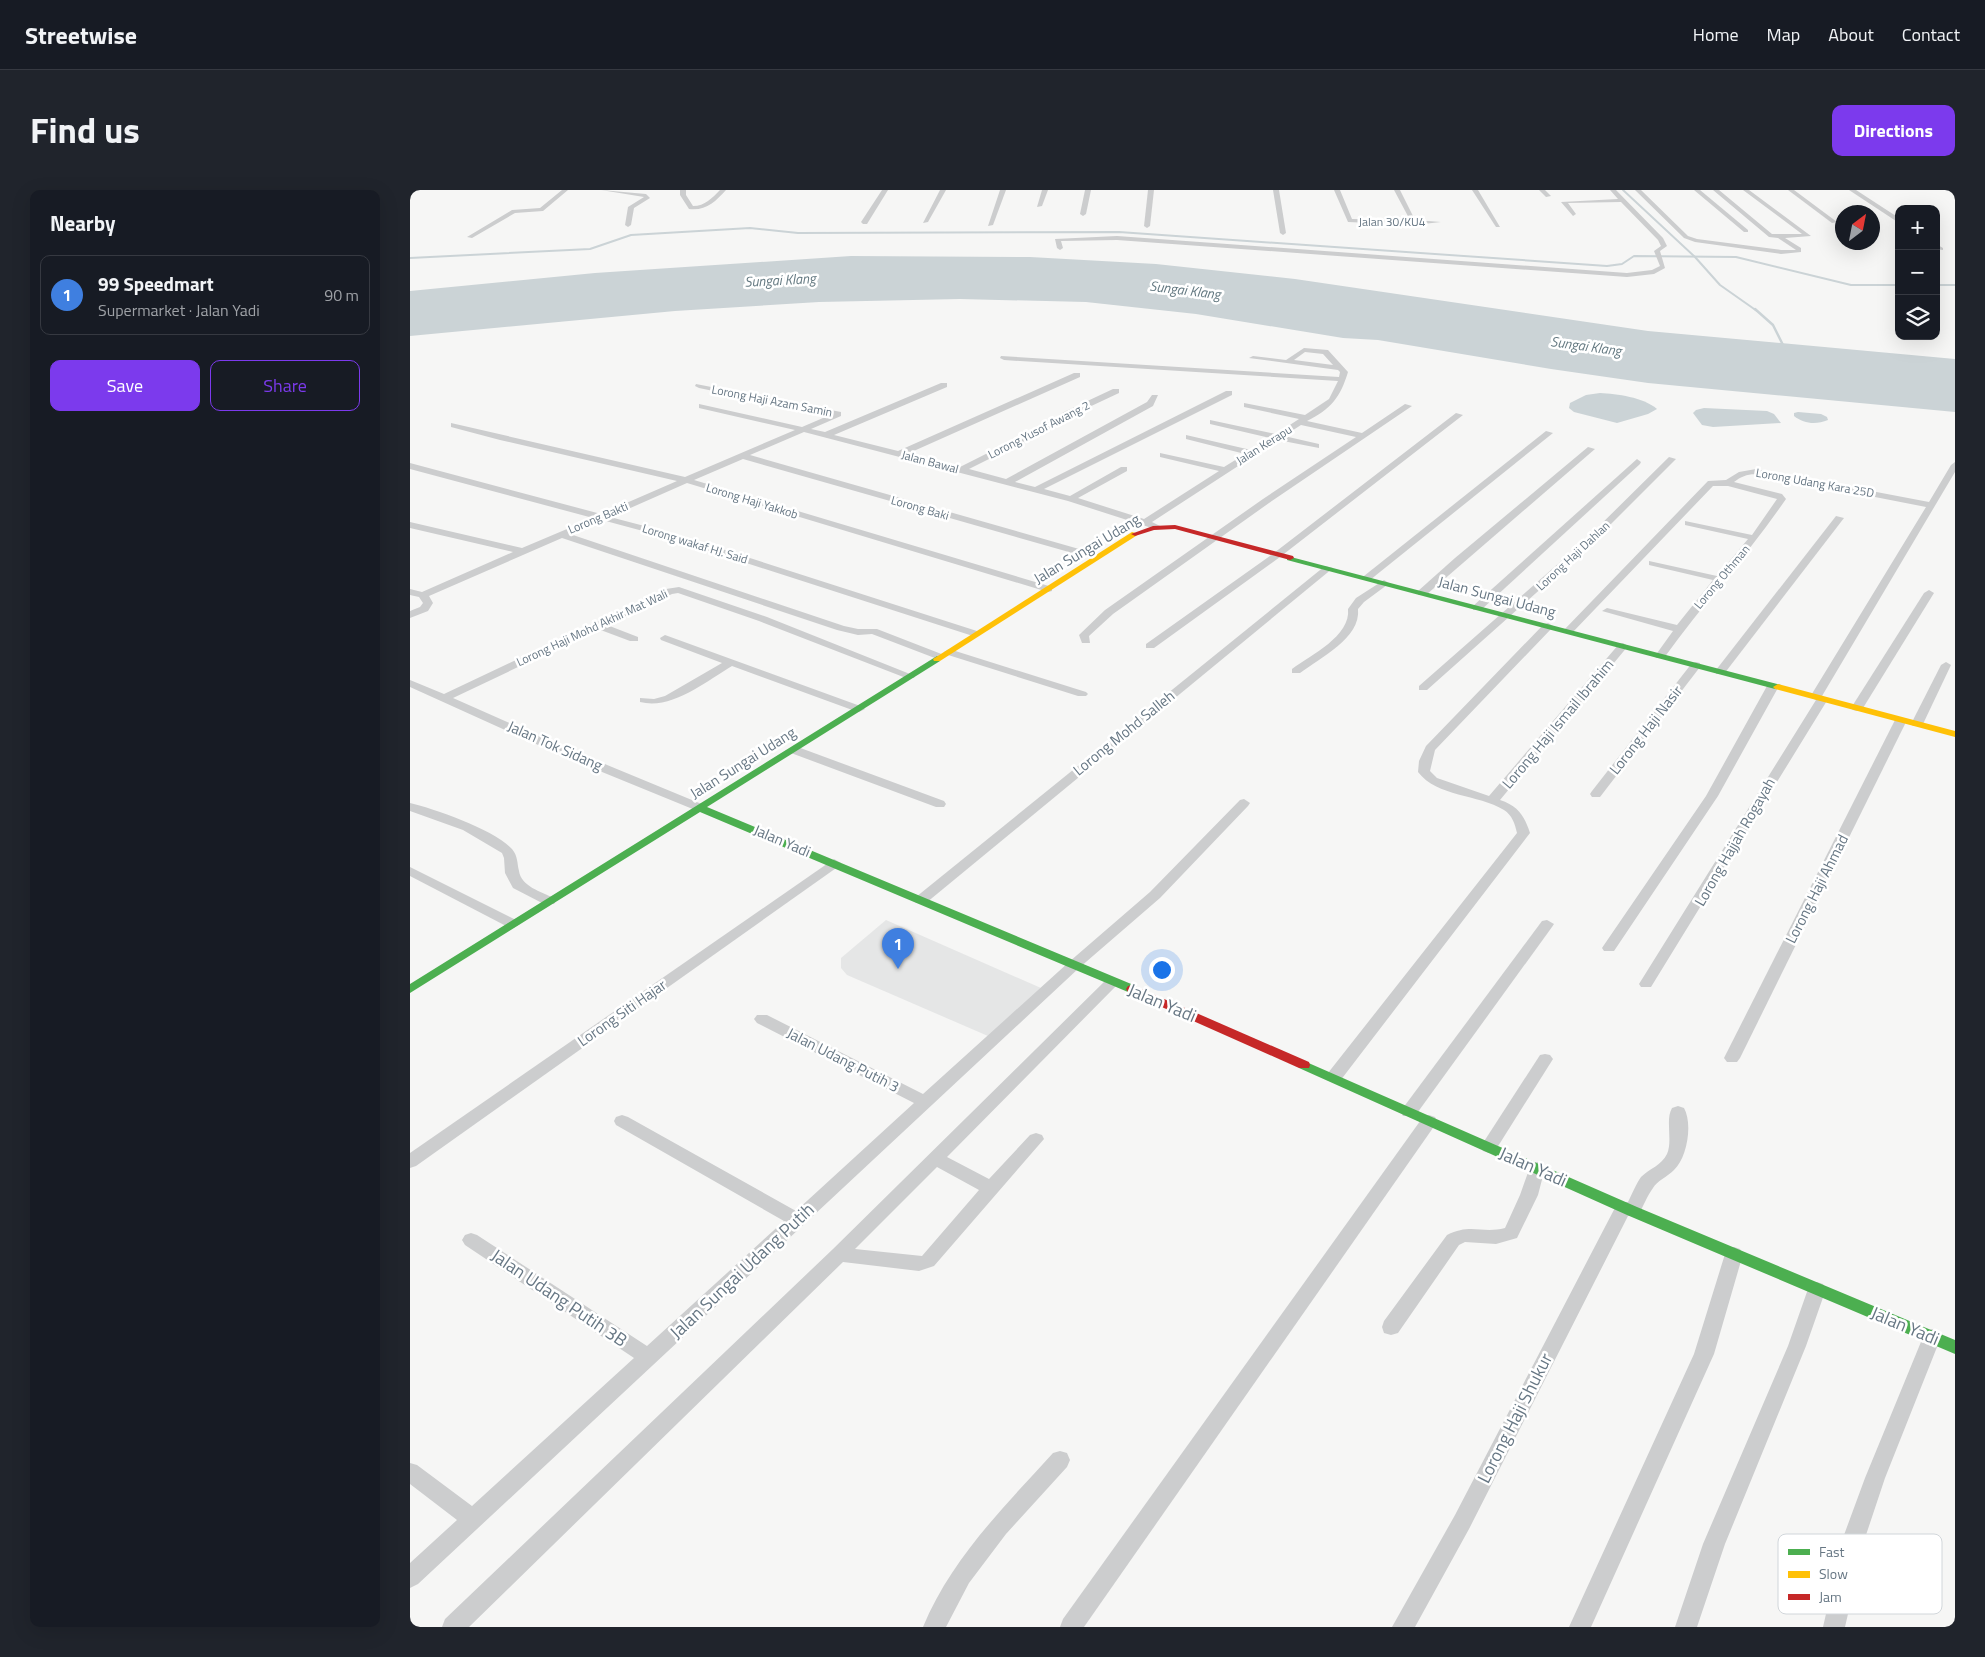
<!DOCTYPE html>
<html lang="en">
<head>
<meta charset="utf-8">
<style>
	:root { --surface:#171b24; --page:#20242c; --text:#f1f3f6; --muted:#9ea1a6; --line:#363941; --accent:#7c3aed }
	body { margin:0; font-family:"Titillium Web",sans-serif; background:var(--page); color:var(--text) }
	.controls { position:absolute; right:15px; top:15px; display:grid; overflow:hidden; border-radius:10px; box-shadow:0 5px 20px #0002 }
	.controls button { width:45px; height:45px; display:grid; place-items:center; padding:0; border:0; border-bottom:1px solid var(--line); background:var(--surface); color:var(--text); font:25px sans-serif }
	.compass { position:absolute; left:1425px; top:15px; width:45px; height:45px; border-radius:50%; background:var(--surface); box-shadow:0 5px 20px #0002; rotate:32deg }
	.you { position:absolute; left:751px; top:779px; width:18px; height:18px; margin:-12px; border:4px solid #fff; border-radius:50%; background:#1a73e8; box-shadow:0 0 0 8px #1a73e833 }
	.badge { display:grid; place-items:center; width:32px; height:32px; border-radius:50%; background:var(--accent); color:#fff; font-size:16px; font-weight:700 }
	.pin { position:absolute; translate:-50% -41px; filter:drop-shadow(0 1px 2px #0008) }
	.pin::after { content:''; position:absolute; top:26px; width:18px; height:15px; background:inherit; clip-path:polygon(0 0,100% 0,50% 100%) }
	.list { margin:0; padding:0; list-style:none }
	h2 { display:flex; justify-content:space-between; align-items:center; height:65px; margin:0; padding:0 20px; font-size:21px }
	h2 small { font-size:16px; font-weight:400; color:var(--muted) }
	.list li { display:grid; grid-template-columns:32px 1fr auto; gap:15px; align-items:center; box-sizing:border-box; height:80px; margin:0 10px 10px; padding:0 10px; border:1px solid var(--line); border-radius:10px }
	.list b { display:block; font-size:19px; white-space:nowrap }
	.list p { margin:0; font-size:16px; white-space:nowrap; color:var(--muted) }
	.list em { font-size:16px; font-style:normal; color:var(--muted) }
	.actions { display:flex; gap:10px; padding:15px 20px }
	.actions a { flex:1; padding:11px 0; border:1px solid var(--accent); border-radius:10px; text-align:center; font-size:18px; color:var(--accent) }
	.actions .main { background:var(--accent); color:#fff }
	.icon { flex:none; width:28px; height:28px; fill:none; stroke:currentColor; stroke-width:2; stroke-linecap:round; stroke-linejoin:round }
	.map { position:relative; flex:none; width:1545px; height:1437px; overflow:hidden; border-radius:10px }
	header { display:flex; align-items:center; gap:30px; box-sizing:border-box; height:70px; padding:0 25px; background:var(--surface); border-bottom:1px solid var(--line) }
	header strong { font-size:24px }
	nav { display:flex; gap:28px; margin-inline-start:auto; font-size:18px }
	.intro { display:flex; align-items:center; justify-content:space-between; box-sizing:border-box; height:120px; padding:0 30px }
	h1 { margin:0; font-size:35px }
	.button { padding:12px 22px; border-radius:10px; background:var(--accent); color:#fff; font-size:18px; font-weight:700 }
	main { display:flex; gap:30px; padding:0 30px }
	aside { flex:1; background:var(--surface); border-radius:10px; box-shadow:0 5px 20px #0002 }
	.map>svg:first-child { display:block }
	.built { fill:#e5e6e6 }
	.water { fill:#cbd3d6 }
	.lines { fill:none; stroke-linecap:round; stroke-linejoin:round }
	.stream-far1 { stroke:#cbd3d6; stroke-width:2 }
	.stream { stroke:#cbd3d6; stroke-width:2.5 }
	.street { fill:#cccdce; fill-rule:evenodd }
	.fast { fill:#4caf50; fill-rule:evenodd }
	.slow { fill:#ffc107; fill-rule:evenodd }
	.jam { fill:#c62828; fill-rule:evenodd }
	.labels { text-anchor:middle; stroke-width:5; stroke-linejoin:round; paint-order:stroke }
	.far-street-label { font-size:12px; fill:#677784; stroke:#fff }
	.far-water-label { font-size:14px; font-style:italic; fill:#637880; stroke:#fff }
	.street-label { font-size:15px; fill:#677784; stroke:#fff }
	.near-street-label { font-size:18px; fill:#677784; stroke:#fff }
	.key { fill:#fff; stroke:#d1d6da; stroke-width:1 }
	.key-label { font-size:14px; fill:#677784 }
</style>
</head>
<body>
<header>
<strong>Streetwise</strong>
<nav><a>Home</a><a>Map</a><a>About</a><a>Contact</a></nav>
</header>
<div class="intro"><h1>Find us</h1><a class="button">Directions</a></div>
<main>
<aside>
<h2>Nearby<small></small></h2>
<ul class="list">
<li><span class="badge" style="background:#3f7fe0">1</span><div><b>99 Speedmart</b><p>Supermarket · Jalan Yadi</p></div><em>90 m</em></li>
</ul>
<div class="actions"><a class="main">Save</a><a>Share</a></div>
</aside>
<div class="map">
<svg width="1545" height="1437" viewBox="0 0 1545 1437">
	<rect width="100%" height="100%" fill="#f6f6f5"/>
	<polygon class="built" points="476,730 631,798 578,846 437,785 431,778 431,768"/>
	<g class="water">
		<polygon points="441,66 620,67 746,74 885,89 1238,141 1545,169 1545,222 1238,193 1141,179 968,150 933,148 786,124 676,112 550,109 409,112 265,121 0,146 0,101 185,83"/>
		<path d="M1190,203C1207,204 1233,207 1247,219L1238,224L1207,233L1164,222L1159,218L1160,213L1176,205Z"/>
		<polygon points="1294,218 1357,221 1364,224 1371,233 1303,237 1292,235 1283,223 1286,220"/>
		<path d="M1388,222L1411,224L1417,227L1418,230C1406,235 1394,234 1384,226V223Z"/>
	</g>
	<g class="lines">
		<g class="stream-far1">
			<polyline points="1213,0 1285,67 1310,95 1347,121"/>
			<polyline points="0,68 180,59 221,45 340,38 388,43 709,42 1197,76 1212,74 1224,66 1326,67 1441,95 1489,95"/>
			<polyline points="1526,95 1545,95"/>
		</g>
		<polyline class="stream" points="1345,119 1363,135 1375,159"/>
		<g class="street">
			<polygon points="152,0 158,0 133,21 105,23 62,48 57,47 102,20 130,18"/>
			<polygon points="191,0 236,4 240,8 224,18 221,35 218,37 215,35 218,17 234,7"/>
			<path d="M270,0H276V5L283,16C295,16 302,8 310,0H316C305,12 296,21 279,19L270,5Z"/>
			<polygon points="472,0 478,0 457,34 453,34 451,32"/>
			<polygon points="530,0 536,0 518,32 513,33"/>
			<polygon points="590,0 596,0 583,35 578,36"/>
			<polygon points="632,0 638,0 632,16 627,17"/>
			<polygon points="675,0 681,0 676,24 673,26 670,24"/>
			<polygon points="738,0 744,0 740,36 737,38 734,36"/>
			<polygon points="863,0 869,0 876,43 873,45 870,43"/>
			<polygon points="924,0 930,0 942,29 1000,30 984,0 990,0 1005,30 1031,32 1004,35 938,32"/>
			<polygon points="1062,0 1068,0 1090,37 1086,37"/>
			<polygon points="1129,0 1135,0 1141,6 1136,7"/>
			<polygon points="1200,0 1206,0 1253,48 1257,56 1250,61 1255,78 1244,84 1217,87 707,50 651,51 653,58 650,60 647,58 645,49 707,46 1217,83 1242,80 1250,76 1244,61 1251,56 1248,50 1211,12 1158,13 1166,24 1163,26 1151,12 1208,9"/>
			<polygon points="1225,0 1231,0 1278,46 1287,49 1371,60 1386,60 1368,48 1359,47 1303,0 1309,0 1362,44 1392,44 1333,0 1339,0 1401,46 1375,48 1391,58 1391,62 1371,64 1285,52 1274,48"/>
			<polygon points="1284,0 1290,0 1338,40 1338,42 1334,42"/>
			<polygon points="1378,0 1384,0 1427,32 1422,33"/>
			<polygon points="1439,0 1446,0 1489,28 1489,33"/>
			<polygon points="1526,54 1533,58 1533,60 1526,59"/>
			<path d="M894,158L918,160L938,182C930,208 921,219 897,231L952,243L995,214L1002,216L859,313L703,424L679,446L680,453H672L669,445L695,420L853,309L946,247L891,235L874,246L909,254V258L868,250L742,332L750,336L745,339L658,311L394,242L340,265L690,365L692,367L687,370L333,269L284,290L642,397V401L638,402L277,293L200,327L265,344L570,442L571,444L566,447L259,348L192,330L160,344L434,436L448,439H467L534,465L535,467L530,470L462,444L448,445L427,440L152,348L19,406L23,413L18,421L0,428V421L10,417L13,413L9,407L0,405V399L12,402L103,362L0,338V332L112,358L183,328L0,279V273L191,324L267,291L90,250L41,237V233L275,287L385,240L289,218V214L392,237L420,225L289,198L285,196L286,194L431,222V226L401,239L415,242L531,193H537V197L424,245L488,261L664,183H670V187L497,264L550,277L641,231L654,222L703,199H709V203L660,226L647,235L559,279L596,289L737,212L742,205H748L743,216L605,292L625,297L816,201H822V205L634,299L660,306L711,277H717V281L668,308L734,329L809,281L750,267V263L814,277L835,264L776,249V245L841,260L860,248L800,234V230L866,244L889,229L834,217V213L895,225L919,209L928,191L594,170L590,168L591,166L929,187L930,182L928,180L839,168L843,166L876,170ZM895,162L913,164L923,175L884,170Z"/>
			<polygon points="1046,223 1053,225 870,367 744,458 736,458 736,454 864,363"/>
			<polygon points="1136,241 1143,243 960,390 954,390 954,386"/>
			<polygon points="1178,257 1185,259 1016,405 1008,405 1008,401 1045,368"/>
			<polygon points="1259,267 1266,269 1181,354 1017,500 1009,500 1009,496 1175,350"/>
			<polygon points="1227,269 1231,272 1230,274 1071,420 1063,420 1063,416"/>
			<path d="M1545,272V282L1412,506L1418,509L1241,797H1231L1229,794L1406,510L1400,507L1516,317L1352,285C1341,283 1333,285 1324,292L1372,304L1376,309C1338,364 1293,414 1254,468H1246L1245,466L1263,441L1192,421L1197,418L1267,435L1303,390L1239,375V371L1307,386L1338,349L1275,335V331L1342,345L1367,309L1318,296H1303L1162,443H1154L1153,441L1298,291L1316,290L1329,282L1346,279L1519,312L1541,275Z"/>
			<polygon points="1426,326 1434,328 1314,484 1306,484 1306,480"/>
			<polygon points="915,376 923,378 516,713 506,713 504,710 506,707"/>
			<path d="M974,390L979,393L977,395L954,412L948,419C951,448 910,468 890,483H882V479C901,465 941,446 938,419L946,408Z"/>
			<polygon points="269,397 357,427 505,486 504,488 496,488 349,431 268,403 262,404 197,435 228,447 228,451 220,451 188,439 43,508 156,558 294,615 296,618 294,621 290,622 148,564 0,497 0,490 34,504 256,399"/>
			<polygon points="1519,400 1524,403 1453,518 1447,521 1443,520 1441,518 1514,403"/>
			<path d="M1138,433L1143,436L1142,438L1025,560L1020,581L1027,588L1079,606L1209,454L1213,453L1218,456L1090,610C1108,616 1114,625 1120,643L930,891H918L916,887L918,883L1107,643C1105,634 1102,625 1094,620C1068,604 1027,607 1008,582L1009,571L1016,556L1134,434Z"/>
			<path d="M255,445L453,517L455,519L449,522L445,521L322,476C295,492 262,520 230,512V508L244,509L255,506L312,473L251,450L250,448Z"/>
			<polygon points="539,459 676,502 678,504 676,506 668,506 535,464 534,462"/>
			<polygon points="1286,472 1290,473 1290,477 1190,607 1182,607 1180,604 1182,601 1282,473"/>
			<polygon points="1536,472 1541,475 1513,534 1511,536 1503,536 1501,534 1531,475"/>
			<polygon points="1363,493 1369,496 1308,606 1204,761 1194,761 1192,758 1194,755 1296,606 1357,496"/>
			<polygon points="1491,527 1497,530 1330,868 1327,872 1317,872 1314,868 1485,530"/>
			<polygon points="385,556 534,611 536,614 534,617 526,617 381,563 379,560"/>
			<polygon points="834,609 840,613 838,616 750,708 669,778 8,1394 0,1398 0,1373 47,1330 0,1294 0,1273 7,1275 62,1316 224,1168 55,1055 52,1050 55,1045 61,1043 67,1045 237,1156 374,1031 206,935 204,931 206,927 212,925 218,927 386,1021 504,913 347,833 344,829 347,825 357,825 513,904 659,772 740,702 830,610"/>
			<path d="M0,613C25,619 85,640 102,659C108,666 107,673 109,681C111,696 131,702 144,708L146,711L144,714H134L103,698L95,683L94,668L92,663L53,640L0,621Z"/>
			<polygon points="424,669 431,673 429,676 6,976 0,978 0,963"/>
			<polygon points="0,677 108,731 110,734 103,738 98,737 0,686"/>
			<polygon points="1137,730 1144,734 1142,737 1005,926 993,926 991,922 993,918 1132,731"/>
			<path d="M702,787L707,789L709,792L707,795L537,967L579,989L620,945L626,943L632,945L634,949L524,1076L509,1081L433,1072L59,1437H32L35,1429L423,1059L697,789ZM527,977L569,1000L512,1066L445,1059Z"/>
			<polygon points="1135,864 1140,865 1143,869 1085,961 1079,963 1073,961 1071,957 1073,953 1130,865"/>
			<path d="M1268,916L1274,918C1283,934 1277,968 1264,980C1257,987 1247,991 1243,998C1237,1006 1233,1017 1228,1026H1218L1059,1339L1005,1437H982L1045,1325L1208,1012H1218C1222,1004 1226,994 1231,987C1239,979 1252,975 1257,964C1263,950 1255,930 1262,918Z"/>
			<polygon points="1019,925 1025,927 1027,931 1025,935 674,1437 650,1437 653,1429 1013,927"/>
			<path d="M1127,972L1133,974L1135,978L1128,1005L1107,1048L1086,1054L1055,1052L1049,1055L988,1143L981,1145L974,1143L972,1137L974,1131L1037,1045C1061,1033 1072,1044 1095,1038L1110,1005L1121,974Z"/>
			<polygon points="1324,1057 1330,1059 1333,1064 1304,1164 1181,1437 1159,1437 1284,1164 1315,1064 1318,1059"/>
			<polygon points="1407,1092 1413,1094 1416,1099 1396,1156 1315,1354 1287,1437 1265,1437 1293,1354 1378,1156 1398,1099 1401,1094"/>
			<polygon points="1522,1139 1529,1141 1531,1147 1475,1288 1456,1345 1435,1437 1413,1437 1434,1345 1455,1288 1513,1147 1515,1141"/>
			<path d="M650,1261L657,1263L660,1270L657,1277L596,1344L559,1393L536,1437H513C541,1369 594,1317 643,1263Z"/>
		</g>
		<g class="fast">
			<polygon points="877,366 1371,495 1373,497 1371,499 1365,499 877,370"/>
			<polygon points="527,466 530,467 530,471 297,617 726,796 728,799 726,802 718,802 290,622 0,803 0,794"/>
			<polygon points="894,871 1227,1017 1545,1150 1545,1164 1217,1025 889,878 888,875 889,872"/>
		</g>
		<g class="slow">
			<polygon points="722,342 729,344 530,471 524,471 523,469"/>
			<polygon points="1368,494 1545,541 1545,547 1365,499 1363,497"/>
		</g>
		<g class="jam">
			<polygon points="765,335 883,366 884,368 880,370 765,339 744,340 725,346 721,344 743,336"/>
			<polygon points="722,795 899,872 900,875 899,878 889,878 718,802 716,799 718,796"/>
		</g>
	</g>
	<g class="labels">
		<g class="far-street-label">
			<text x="982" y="36">Jalan 30/KU4</text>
			<text transform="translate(362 211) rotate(11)" y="4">Lorong Haji Azam Samin</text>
			<text transform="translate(629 240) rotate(-27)" y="4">Lorong Yusof Awang 2</text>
			<text transform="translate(854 255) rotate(-32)" y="4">Jalan Kerapu</text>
			<text transform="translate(520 272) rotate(15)" y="4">Jalan Bawal</text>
			<text transform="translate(1405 293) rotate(10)" y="4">Lorong Udang Kara 25D</text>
			<text transform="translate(342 311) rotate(17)" y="4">Lorong Haji Yakkob</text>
			<text transform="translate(510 318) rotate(16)" y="4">Lorong Baki</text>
			<text transform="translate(188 328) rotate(-23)" y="4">Lorong Bakti</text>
			<text transform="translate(285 354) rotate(17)" y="4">Lorong wakaf HJ. Said</text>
			<text transform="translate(1163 366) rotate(-43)" y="4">Lorong Haji Dahlan</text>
			<text transform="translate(1312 387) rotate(-50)" y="4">Lorong Othman</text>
			<text transform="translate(182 438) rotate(-25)" y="4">Lorong Haji Mohd Akhir Mat Wali</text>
		</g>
		<g class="far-water-label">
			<text transform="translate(370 90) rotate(-3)" y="5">Sungai Klang</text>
			<text transform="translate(775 100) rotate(7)" y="5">Sungai Klang</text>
			<text transform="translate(1176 156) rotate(8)" y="5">Sungai Klang</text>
		</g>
		<g class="street-label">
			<text transform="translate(677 359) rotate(-31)" y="5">Jalan Sungai Udang</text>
			<text transform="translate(1087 407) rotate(15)" y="5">Jalan Sungai Udang</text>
			<text transform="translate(1148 534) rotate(-50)" y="5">Lorong Haji Ismail Ibrahim</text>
			<text transform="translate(1236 540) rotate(-52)" y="5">Lorong Haji Nasir</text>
			<text transform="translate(714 543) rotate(-39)" y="5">Lorong Mohd Salleh</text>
			<text transform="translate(145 556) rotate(24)" y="5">Jalan Tok Sidang</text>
			<text transform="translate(333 573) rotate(-32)" y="5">Jalan Sungai Udang</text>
			<text transform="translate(372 651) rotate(23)" y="5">Jalan Yadi</text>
			<text transform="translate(1325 652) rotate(-60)" y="5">Lorong Hajjah Rogayah</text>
			<text transform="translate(1407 699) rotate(-63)" y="5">Lorong Haji Ahmad</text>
			<text transform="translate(212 823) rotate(-35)" y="5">Lorong Siti Hajar</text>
			<text transform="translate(433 870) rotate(27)" y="5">Jalan Udang Putih 3</text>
		</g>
		<g class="near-street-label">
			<text transform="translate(752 813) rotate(23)" y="6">Jalan Yadi</text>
			<text transform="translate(1123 977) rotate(24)" y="6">Jalan Yadi</text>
			<text transform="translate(332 1081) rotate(-43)" y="6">Jalan Sungai Udang Putih</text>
			<text transform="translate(149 1108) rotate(34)" y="6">Jalan Udang Putih 3B</text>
			<text transform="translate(1495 1136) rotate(23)" y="6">Jalan Yadi</text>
			<text transform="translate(1105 1228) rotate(-63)" y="6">Lorong Haji Shukur</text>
		</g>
	</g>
	<rect x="1368" y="1344" width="164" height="80" rx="8" class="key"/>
	<rect x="1378" y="1359" width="22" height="6" fill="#4caf50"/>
	<rect x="1378" y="1381" width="22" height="7" fill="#ffc107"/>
	<rect x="1378" y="1404" width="22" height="6" fill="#c62828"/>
	<g class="key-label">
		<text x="1409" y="1367">Fast</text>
		<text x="1409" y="1389">Slow</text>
		<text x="1409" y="1412">Jam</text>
	</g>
</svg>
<div class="controls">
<button>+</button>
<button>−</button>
<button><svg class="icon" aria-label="layers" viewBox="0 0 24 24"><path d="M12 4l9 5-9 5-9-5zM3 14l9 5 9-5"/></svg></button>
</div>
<svg class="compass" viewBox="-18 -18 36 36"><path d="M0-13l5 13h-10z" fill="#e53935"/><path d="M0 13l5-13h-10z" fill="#9ea1a6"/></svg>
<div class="you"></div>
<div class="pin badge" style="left:488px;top:779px;background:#3f7fe0">1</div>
</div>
</main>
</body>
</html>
